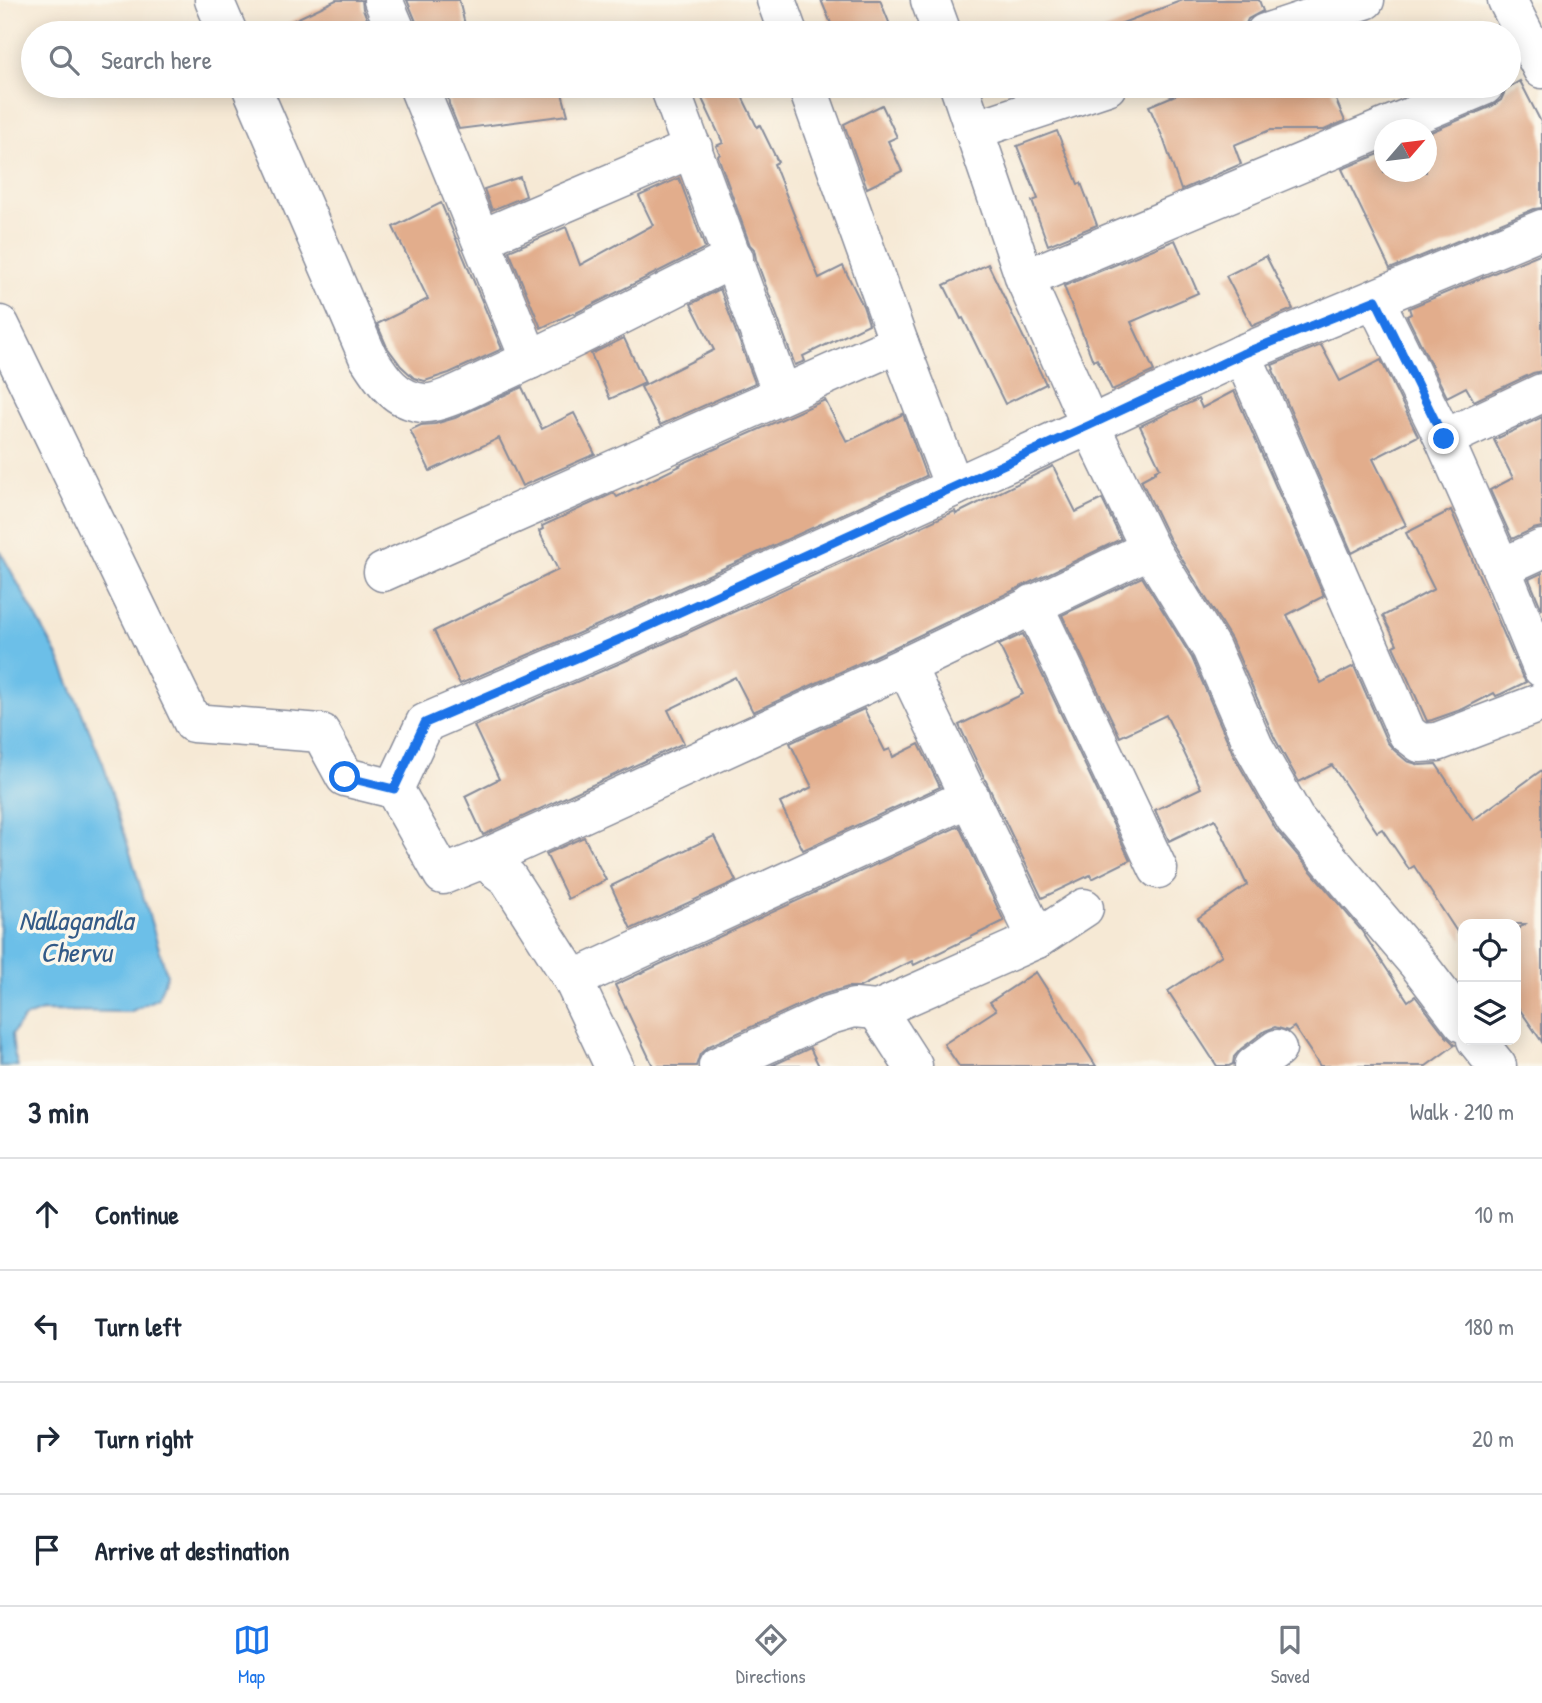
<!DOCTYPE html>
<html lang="en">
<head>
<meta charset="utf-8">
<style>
	:root { --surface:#fff; --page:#f2f2f3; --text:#1f2937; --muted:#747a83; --line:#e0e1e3; --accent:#1a73e8 }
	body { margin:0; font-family:"Patrick Hand",sans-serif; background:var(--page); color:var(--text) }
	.controls { position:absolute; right:21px; bottom:21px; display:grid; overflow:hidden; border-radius:14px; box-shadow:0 4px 18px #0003 }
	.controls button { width:63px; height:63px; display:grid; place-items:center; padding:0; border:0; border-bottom:2px solid var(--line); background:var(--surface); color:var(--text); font:35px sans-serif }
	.compass { position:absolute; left:1374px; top:119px; width:63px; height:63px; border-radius:50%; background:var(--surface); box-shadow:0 4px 18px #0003; rotate:62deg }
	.stop { position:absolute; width:21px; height:21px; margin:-16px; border:5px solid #1a73e8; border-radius:50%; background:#fff }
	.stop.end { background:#1a73e8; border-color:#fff; box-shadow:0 2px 7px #0008 }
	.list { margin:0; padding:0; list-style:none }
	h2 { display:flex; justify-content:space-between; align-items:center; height:91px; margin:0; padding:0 28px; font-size:30px }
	h2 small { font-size:23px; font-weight:400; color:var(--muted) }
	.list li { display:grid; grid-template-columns:46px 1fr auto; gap:21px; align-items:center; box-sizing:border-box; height:112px; padding:0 28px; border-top:2px solid var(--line) }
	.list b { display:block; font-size:26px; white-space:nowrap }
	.list em { font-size:23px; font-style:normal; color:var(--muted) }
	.icon { flex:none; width:38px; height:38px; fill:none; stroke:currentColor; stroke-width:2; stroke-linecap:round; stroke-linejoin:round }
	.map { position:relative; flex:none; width:1542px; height:1066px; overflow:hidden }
	.search { position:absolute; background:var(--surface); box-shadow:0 4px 18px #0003; left:21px; right:21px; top:21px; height:77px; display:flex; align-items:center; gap:18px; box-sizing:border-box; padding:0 24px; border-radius:38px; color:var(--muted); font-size:26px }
	.sheet { height:539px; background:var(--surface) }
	nav { display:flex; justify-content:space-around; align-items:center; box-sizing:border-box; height:98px; border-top:2px solid var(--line); background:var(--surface); font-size:19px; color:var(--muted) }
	nav a { display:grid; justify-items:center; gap:4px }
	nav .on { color:var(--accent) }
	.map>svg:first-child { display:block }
	.water { fill:#6cbfe8; stroke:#4477a3; stroke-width:2 }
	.building { fill:#e2ad8c }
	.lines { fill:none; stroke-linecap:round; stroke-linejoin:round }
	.street-casing { stroke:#888c9a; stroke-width:41 }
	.street { stroke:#fff; stroke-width:38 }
	.route { stroke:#1a73e8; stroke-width:9 }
	.labels { text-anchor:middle; stroke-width:7; stroke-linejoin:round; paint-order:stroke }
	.water-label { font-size:28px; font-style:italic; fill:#335a87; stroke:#fbf7ec }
</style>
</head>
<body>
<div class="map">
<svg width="1542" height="1066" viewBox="0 0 1542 1066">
	<rect width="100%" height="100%" fill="#fbf7ec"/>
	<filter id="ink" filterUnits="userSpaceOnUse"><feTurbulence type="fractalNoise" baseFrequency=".0143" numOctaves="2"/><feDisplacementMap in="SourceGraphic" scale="14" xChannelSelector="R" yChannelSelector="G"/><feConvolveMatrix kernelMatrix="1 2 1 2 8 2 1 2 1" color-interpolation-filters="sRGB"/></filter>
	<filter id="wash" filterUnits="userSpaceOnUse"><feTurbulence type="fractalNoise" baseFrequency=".00686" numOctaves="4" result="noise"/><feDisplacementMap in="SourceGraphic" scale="28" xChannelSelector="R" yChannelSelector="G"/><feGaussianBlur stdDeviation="1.57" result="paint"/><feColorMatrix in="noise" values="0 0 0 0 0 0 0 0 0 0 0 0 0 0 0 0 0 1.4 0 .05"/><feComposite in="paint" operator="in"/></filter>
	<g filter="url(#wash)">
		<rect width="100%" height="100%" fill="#f6e9d5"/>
		<polygon class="water" points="0,551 59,658 103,763 167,975 158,998 130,1012 42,1011 24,1018 12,1034 14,1053 18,1066 0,1066"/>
		<g id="blocks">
			<g class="building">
				<polygon points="336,0 362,0 363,9 373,33 267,33"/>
				<polygon points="407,0 459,0 467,33 418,33 417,24"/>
				<polygon points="821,0 880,0 890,25 870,33 835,33"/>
				<polygon points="1183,0 1259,0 1263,11 1248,19 1244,28 1244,33 1104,33 1104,30"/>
				<polygon points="1520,81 1542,124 1542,208 1534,209 1390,269 1342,169 1384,152 1384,172 1426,172 1426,134 1492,106 1501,100 1506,89"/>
				<polygon points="447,86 560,86 568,115 459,129 449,104"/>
				<polygon points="696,86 737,86 757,127 760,125 778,162 774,164 819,278 843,266 863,306 869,324 803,356 805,361 795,365 756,259 754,249 750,245 718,156 720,154 716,146 723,143"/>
				<polygon points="1197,86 1330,86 1345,121 1324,130 1270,130 1234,145 1241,164 1181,190 1163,138 1149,106"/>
				<polygon points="882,105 897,137 888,141 902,171 867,188 844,124"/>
				<polygon points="1057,131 1078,184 1081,183 1097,225 1048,245 1032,201 1038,199 1017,146"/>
				<polygon points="520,177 526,196 492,210 484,189"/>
				<polygon points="679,178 705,248 574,314 573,313 541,328 509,251 566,227 580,265 653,225 639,196"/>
				<polygon points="441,203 502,349 449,373 425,381 414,378 401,366 387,347 377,324 428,299 393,227"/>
				<polygon points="1175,240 1198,293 1131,322 1154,371 1112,390 1097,359 1093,361 1064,286"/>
				<polygon points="1542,253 1542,371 1533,373 1474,401 1466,387 1447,397 1407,316 1411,314 1409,308"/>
				<polygon points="1266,256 1293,309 1252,326 1226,276"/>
				<polygon points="988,264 1046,384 1005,404 963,318 961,319 944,285"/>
				<polygon points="720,289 755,383 660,425 641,387 714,350 691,304"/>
				<polygon points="624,338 645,383 610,399 591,354"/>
				<polygon points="1321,345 1340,381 1381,360 1418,436 1373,459 1406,525 1352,553 1273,370 1274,369 1272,365"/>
				<polygon points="522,387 542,429 574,413 595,454 522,486 499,438 430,471 410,430 421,425 435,424 455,418"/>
				<polygon points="1234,391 1324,596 1287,615 1321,683 1354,666 1387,742 1394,750 1407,761 1420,765 1436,764 1473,820 1542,770 1542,1042 1516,1004 1516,930 1525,924 1463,924 1463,941 1414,866 1409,869 1382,829 1377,832 1332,765 1299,782 1274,737 1231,639 1169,538 1141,480 1156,472 1155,470 1160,468 1140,426 1198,399 1202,408"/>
				<polygon points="825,400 847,442 903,414 926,476 614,618 460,684 434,631 558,570 539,531 543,529 542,526 614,493 617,497 680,466 679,465"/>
				<polygon points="1542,417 1542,527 1533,529 1512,539 1490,490 1513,478 1494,440"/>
				<polygon points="1053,466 1076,512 1102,499 1121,539 897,646 753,712 735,677 668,710 684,743 483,835 465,796 499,779 474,726 632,658 955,511 956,514"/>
				<polygon points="1451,510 1522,676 1526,682 1501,694 1496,696 1494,693 1463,709 1432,720 1427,721 1393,646 1397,644 1383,616 1434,589 1406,533"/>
				<polygon points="1542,573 1542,610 1529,579"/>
				<polygon points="1142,577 1192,658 1234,756 1276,830 1361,930 1408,1001 1415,996 1446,1036 1455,1045 1426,1066 1320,1066 1294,1027 1288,1031 1275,1027 1265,1031 1241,1049 1234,1057 1233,1064 1229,1066 1217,1066 1168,991 1222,955 1198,918 1247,885 1215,819 1169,841 1155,810 1201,788 1166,715 1120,737 1062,615"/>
				<polygon points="1023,634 1130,860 1092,879 1090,875 1042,898 959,725 1023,694 999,645"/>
				<polygon points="864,709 885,751 890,749 893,757 919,744 940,787 803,850 780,803 812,787 790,743"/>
				<polygon points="959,826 1004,921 914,965 912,961 860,987 848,987 821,995 709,1046 700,1054 696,1066 653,1066 615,985"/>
				<polygon points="714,836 736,881 631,929 611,886"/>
				<polygon points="584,837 606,880 568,899 546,854"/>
				<polygon points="1036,972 1096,1066 959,1066 944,1044 996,1010 990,1002"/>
				<polygon points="810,1048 819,1066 771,1066"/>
			</g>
		</g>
	</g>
	<g filter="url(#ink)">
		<use href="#blocks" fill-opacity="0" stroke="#888c9a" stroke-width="2"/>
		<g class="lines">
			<defs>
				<g id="street">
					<polyline points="214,0 228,33"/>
					<polyline points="383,0 397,33"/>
					<polyline points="776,0 788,33"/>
					<polyline points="930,0 942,33"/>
					<polyline points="1507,0 1542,69"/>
					<polyline points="1265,33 1365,0"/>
					<path d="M251,86L368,357C382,379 395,400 423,403C440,405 476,384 493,377C574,340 654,298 734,258"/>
					<polyline points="418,86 530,360"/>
					<polyline points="669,86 782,394"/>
					<polyline points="807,86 899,343 954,487"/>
					<polyline points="959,86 1025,279 1090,425 1150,549 1211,648 1254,747 1295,819 1418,964 1463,1023"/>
					<polyline points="974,130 1107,86"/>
					<polyline points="481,239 693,148"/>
					<polyline points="1025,279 1484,86"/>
					<polyline points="1375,300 1444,439 1501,568 1542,668"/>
					<polyline points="0,325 193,723 321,733 345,777 394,789"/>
					<polyline points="1242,354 1407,733 1420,743 1437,742 1542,702"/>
					<polyline points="1444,439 1542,393"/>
					<polyline points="1501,568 1542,549"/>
					<polyline points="383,572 899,343"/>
					<polyline points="1033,604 1158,869"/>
					<polyline points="483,859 906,666 1150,549"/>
					<polyline points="1037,939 1084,908"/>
					<polyline points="573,980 970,797"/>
					<polyline points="877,1010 913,1066"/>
					<polyline points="1476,1040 1497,1066"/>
					<polyline points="614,1066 573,980 508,878 483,859 443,875 394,789 425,723 623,638 1090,425 1242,354 1542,229"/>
					<polyline points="718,1066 830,1015 854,1008 877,1010 1037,939 906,666"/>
					<polyline points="1254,1066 1277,1049"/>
				</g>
			</defs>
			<use href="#street" class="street-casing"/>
			<use href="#street" class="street"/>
		</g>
	</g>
	<g class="lines" filter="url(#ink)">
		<polyline class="route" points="345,777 394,789 425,723 623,638 1090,425 1242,354 1376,300 1444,439"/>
	</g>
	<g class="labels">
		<g class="water-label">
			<text x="76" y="930">Nallagandla<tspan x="76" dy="32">Chervu</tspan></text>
		</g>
	</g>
</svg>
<div class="controls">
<button><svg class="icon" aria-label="locate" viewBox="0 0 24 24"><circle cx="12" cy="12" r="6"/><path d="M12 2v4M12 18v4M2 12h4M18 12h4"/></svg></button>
<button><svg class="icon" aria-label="layers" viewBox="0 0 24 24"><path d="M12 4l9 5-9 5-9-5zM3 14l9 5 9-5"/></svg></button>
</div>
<svg class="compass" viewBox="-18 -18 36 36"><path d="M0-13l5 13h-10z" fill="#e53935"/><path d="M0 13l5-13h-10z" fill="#747a83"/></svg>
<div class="stop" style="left:345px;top:777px"></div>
<div class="stop end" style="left:1444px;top:439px"></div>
<div class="search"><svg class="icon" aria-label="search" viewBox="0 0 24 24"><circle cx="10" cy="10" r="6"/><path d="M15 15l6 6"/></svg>Search here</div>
</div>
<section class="sheet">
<h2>3 min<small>Walk · 210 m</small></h2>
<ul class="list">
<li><svg class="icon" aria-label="ahead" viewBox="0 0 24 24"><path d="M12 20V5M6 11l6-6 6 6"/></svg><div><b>Continue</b></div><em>10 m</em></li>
<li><svg class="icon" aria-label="left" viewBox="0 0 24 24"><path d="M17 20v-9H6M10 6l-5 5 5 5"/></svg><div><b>Turn left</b></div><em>180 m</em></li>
<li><svg class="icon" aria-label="right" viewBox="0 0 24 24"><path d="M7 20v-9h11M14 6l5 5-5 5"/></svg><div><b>Turn right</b></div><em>20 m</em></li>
<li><svg class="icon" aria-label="arrive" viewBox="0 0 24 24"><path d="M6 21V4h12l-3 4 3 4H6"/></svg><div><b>Arrive at destination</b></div></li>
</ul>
</section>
<nav>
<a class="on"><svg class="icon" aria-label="map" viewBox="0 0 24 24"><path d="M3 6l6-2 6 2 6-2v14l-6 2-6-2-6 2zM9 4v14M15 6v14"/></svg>Map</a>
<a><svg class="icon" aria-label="directions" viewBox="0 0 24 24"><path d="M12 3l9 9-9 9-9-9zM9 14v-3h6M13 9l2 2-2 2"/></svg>Directions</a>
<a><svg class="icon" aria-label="saved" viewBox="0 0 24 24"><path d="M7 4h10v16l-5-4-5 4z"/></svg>Saved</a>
</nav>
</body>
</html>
